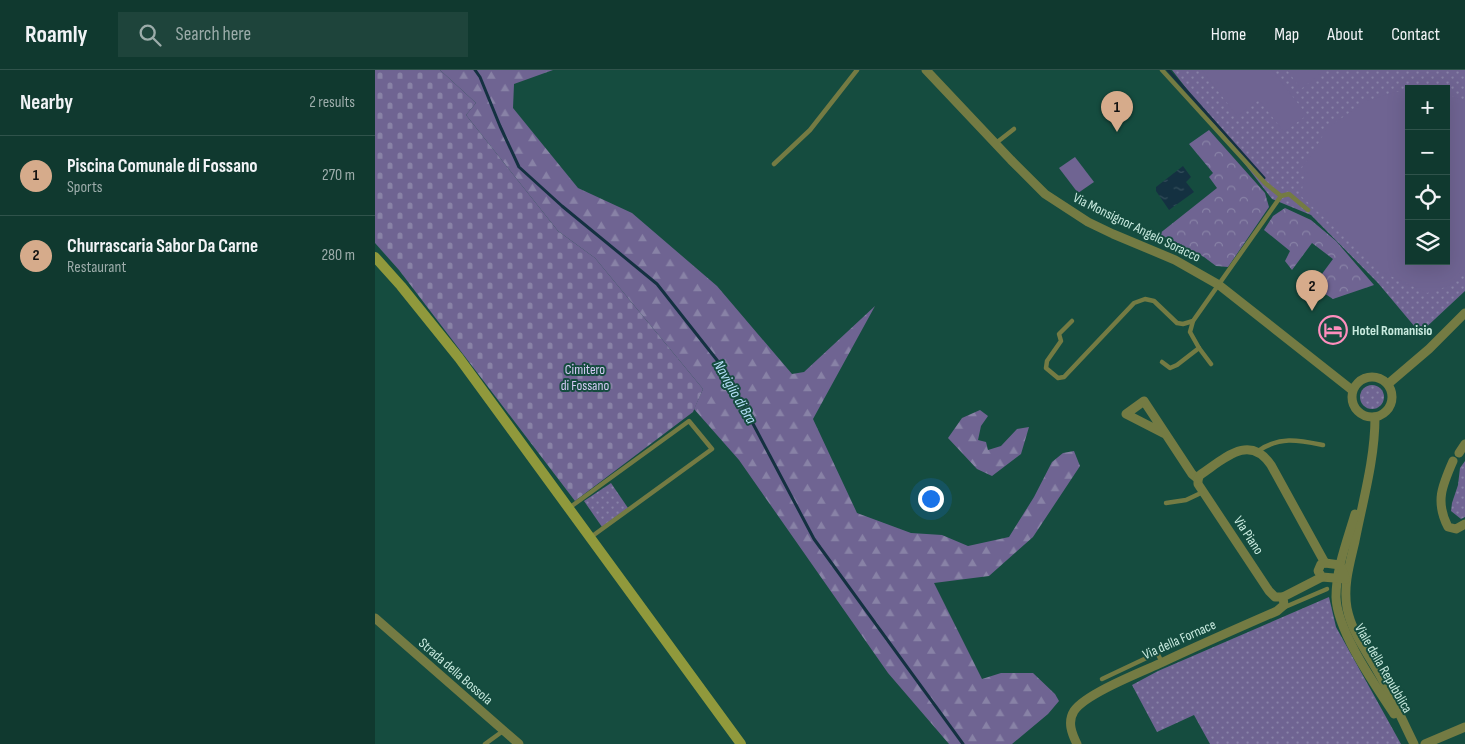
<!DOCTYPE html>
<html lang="en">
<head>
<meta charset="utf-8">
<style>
	:root { --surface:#10392f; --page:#1e443b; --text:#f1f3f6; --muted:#9cacaa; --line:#30534b; --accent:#d6ab8b }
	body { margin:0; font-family:"Sofia Sans Condensed",sans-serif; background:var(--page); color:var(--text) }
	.controls { position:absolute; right:15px; top:15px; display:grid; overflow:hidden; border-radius:0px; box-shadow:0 5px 20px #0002 }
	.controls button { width:45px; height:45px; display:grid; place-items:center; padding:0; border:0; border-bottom:1px solid var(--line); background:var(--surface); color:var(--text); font:25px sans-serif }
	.you { position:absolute; left:555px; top:428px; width:18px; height:18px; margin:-12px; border:4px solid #fff; border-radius:50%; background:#1a73e8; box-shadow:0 0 0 8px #1a73e833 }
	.badge { display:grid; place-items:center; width:32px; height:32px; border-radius:50%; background:var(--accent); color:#111; font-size:16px; font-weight:700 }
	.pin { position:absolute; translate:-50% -41px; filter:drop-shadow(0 1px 2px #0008) }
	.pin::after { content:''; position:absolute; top:26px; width:18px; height:15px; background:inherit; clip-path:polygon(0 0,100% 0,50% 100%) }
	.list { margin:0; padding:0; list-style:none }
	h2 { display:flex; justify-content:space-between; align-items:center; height:65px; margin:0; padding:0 20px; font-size:21px }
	h2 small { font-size:16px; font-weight:400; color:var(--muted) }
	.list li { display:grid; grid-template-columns:32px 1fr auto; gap:15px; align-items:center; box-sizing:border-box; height:80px; padding:0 20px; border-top:1px solid var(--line) }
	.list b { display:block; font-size:19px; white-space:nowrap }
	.list p { margin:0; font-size:16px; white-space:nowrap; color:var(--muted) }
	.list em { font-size:16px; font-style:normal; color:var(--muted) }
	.icon { flex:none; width:28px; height:28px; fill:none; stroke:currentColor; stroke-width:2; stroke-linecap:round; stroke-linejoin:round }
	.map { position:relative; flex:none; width:1090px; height:674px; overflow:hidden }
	header { display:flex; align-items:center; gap:30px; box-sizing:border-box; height:70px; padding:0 25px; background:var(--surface); border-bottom:1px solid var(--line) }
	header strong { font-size:24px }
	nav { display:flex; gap:28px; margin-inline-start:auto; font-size:18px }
	.search { width:350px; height:45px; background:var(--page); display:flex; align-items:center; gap:12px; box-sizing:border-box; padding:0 18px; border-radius:0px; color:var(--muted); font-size:19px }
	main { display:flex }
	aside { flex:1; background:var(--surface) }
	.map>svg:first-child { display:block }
	.grass { fill:url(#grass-dots); fill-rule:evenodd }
	.forest { fill:url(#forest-firs) }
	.cemetery { fill:url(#cemetery-stones) }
	.park { fill:url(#park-crowns) }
	.pitch { fill:#6f6492 }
	.water { fill:url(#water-ripples) }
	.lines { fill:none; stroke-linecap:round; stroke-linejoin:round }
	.stream { stroke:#143141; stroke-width:3 }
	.service { stroke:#747b43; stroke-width:4.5 }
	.minor { stroke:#747b43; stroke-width:9 }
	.secondary { stroke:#90993c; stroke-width:10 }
	.labels { text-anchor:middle; stroke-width:4; stroke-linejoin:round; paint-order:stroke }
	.street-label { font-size:14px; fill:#c8eadf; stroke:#154c3f }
	.poi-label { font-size:14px; font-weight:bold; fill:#c8eadf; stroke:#154c3f; text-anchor:start }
	.park-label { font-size:14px; fill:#d4cbf5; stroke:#154c3f }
	.water-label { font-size:15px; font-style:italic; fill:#b7e2fc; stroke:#154c3f }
</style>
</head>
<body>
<header>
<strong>Roamly</strong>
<div class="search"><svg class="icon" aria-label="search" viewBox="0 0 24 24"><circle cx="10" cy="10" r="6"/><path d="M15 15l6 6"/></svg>Search here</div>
<nav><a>Home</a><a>Map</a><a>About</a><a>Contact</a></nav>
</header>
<main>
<aside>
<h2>Nearby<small>2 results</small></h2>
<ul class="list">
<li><span class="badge">1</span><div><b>Piscina Comunale di Fossano</b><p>Sports</p></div><em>270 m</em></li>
<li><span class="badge">2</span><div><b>Churrascaria Sabor Da Carne</b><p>Restaurant</p></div><em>280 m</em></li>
</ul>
</aside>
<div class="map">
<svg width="1090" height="674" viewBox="0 0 1090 674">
	<defs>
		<pattern id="grass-dots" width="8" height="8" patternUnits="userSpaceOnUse" patternTransform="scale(1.25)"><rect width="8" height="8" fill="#6f6492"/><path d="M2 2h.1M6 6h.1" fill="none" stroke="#8882a6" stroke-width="1.8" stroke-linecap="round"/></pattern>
		<pattern id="forest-firs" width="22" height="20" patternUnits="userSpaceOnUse" patternTransform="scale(1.25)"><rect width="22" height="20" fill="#6f6492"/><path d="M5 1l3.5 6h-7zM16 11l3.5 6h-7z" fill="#8882a6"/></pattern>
		<pattern id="cemetery-stones" width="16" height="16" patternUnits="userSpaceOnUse" patternTransform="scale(1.25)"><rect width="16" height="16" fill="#6f6492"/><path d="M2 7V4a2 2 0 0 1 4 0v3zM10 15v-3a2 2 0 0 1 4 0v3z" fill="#8882a6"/></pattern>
		<pattern id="park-crowns" width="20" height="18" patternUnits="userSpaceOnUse" patternTransform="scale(1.25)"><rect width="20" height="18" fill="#6f6492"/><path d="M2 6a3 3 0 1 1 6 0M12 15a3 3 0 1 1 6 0" fill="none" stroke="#8882a6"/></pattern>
		<pattern id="water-ripples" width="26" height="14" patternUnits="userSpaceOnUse" patternTransform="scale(1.25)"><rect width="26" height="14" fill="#143141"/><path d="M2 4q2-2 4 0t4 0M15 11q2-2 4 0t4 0" fill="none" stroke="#354f5c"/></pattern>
	</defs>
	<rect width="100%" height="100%" fill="#154c3f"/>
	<g class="grass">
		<path d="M797,0H1090V221L1045,263L1003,213L936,145L897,129ZM1034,19H1071V191H1034Z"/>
		<circle cx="997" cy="327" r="12"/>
		<polygon points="1090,391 1090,447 1086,449 1076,441 1077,433 1083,415 1085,398"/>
		<polygon points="236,413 253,438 227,457 209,431"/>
		<polygon points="954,527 961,557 1026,674 835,674 819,645 782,662 757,615 783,601"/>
	</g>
	<g class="forest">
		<polygon points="65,0 178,0 139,14 138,38 203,118 257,143 342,216 417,304 429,302 500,236 438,349 482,443 536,463 567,465 593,476 634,467 659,427 677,392 688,383 699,381 705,396 658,467 614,506 559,513 607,609 626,603 658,603 680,624 684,631 673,644 637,674 574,674 513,603 364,390 319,339 328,319 220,188 183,161 91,45 101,33"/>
		<polygon points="605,340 613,346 606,356 603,370 611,372 613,380 626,376 642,359 654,357 646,384 617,406 602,399 573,368 587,348"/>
	</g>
	<polygon class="cemetery" points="0,0 65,0 101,33 91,45 183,161 220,188 328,319 318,342 200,431 24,200 0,173"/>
	<g class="park">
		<polygon points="834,60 890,123 894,137 853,197 841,196 829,187 784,164 842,118 834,107 838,103 814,74"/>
		<polygon points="910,138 936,150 961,171 999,215 958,229 938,216 958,189 937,173 917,200 910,191 915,181 889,160 898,146"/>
	</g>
	<g class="pitch">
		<polygon points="827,0 897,0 932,45 909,62 884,30 862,46"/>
		<polygon points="912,0 948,0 949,1 926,19"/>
		<polygon points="1020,22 1034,22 1034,191 1071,191 1071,24 1090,31 1090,197 1074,216 1052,223 1007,202 926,126 930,102 926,99 938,83 952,58 992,31"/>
		<polygon points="700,87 719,112 703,123 684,98"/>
	</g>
	<polygon class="water" points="808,96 816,107 811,112 819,122 794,140 781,121 781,117"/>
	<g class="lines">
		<g class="stream">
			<polyline points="100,0 105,7 125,56 144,97 187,136 282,214 349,299 439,469 588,674"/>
			<polyline points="793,0 889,108"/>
		</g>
		<g class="service">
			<polyline points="787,0 890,113 906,126 914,124 933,140"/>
			<polyline points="621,73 639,59"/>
			<polyline points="399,94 435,60 482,0"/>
			<polyline points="697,251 684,264 686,271 672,291 671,298 683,308 689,307 759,233 770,229 779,231 802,253 808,254 818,251"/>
			<polyline points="787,292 795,298 802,295 824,278"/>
			<polyline points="836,294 824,278 815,262 818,251 906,126"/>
			<path d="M883,381C905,366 923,370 948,375"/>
			<polyline points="791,433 811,430 828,422"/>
			<polyline points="194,438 314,351 337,379 216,467"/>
			<polyline points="910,537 952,519"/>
			<polyline points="727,609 782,583 787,592"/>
			<polyline points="110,674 128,661"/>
		</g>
		<g class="minor">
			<polyline points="551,0 636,90 670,124 713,152 738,164 800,190 844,215 977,320"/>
			<circle cx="997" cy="327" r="20"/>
			<polyline points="1013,314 1054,279 1090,243"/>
			<path d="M1000,347C1000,389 988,430 980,471C975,493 968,515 972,538C977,565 997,589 1009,613C1020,633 1029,654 1039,674"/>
			<polyline points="790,364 751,344 769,331 817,404 823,409 823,414 894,521 900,527 908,527"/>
			<polyline points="1084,383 1090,374"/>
			<path d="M1078,391C1067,416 1060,432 1073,457L1081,459L1090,454"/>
			<path d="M823,409L825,405C849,389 874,363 896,395L950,493"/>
			<path d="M980,444C972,471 961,499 961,527C962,561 1000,615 1019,644"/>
			<polygon points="950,493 965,495 971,509 947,507 943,501 946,494"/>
			<polyline points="0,548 144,674"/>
			<path d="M702,674C697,664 692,652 699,641C710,624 766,602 786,593C824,575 863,558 902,541L909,535L908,527L947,507"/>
			<polyline points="1050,674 1090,657"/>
		</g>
		<polyline class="secondary" points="0,187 26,216 84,288 366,674"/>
	</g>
	<defs>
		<symbol id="hotel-ring" viewBox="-11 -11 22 22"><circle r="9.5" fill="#154c3f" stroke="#fe8ebd" stroke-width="1.5"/><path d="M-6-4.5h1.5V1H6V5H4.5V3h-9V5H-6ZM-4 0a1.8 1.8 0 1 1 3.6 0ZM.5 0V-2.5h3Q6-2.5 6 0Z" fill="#fe8ebd"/></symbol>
	</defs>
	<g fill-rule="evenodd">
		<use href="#hotel-ring" x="942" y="244" width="32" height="32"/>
	</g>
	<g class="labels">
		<g class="street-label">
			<text transform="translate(762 157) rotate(26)" y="5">Via Monsignor Angelo Soracco</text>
			<text transform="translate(874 465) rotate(57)" y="5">Via Piano</text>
			<text transform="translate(804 569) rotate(-24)" y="5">Via della Fornace</text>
			<text transform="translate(1009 598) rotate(60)" y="5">Viale della Repubblica</text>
			<text transform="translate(81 601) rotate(41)" y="5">Strada della Bossola</text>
		</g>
		<g class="poi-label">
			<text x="977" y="265">Hotel Romanisio</text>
		</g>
		<g class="park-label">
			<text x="210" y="304">Cimitero<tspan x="210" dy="16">di Fossano</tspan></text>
		</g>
		<g class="water-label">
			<text transform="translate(360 322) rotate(60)" y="5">Naviglio di Bra</text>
		</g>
	</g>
</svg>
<div class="controls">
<button>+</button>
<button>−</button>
<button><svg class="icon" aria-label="locate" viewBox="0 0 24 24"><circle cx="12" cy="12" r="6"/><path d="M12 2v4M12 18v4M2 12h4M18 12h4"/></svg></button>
<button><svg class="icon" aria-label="layers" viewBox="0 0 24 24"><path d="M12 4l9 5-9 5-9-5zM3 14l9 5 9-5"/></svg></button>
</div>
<div class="you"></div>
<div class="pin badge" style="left:742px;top:62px">1</div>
<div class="pin badge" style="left:937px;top:241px">2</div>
</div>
</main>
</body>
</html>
